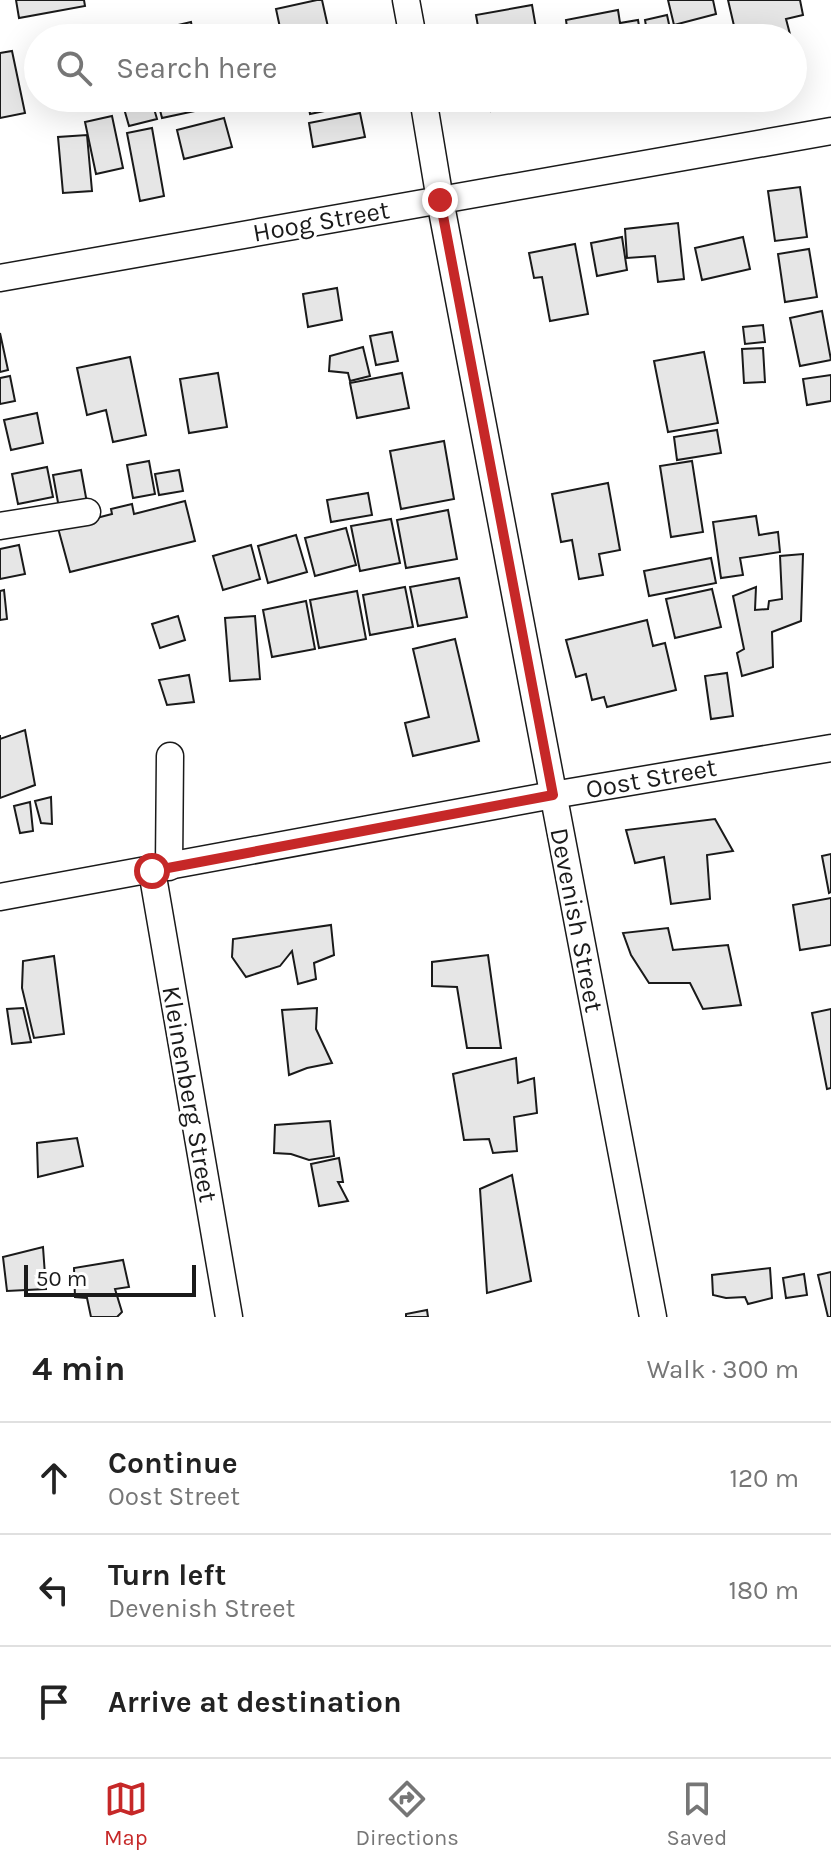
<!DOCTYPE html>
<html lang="en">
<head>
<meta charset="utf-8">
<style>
	:root { --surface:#fff; --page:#f2f2f2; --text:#222; --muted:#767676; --line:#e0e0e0; --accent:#c62828 }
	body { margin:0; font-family:Karla,sans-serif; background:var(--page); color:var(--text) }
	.scale { position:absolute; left:24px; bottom:20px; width:172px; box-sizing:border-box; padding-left:8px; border:4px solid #1a1a1a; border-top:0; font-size:22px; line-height:28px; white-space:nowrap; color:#1a1a1a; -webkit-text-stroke:6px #fff; paint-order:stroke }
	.stop { position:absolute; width:24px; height:24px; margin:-18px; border:6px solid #c62828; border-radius:50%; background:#fff }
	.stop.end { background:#c62828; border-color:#fff; box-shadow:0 2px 8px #0008 }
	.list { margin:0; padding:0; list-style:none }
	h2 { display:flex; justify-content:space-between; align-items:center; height:104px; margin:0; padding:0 32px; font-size:34px }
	h2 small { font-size:26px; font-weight:400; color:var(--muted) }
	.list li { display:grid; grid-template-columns:52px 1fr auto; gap:24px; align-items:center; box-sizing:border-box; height:112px; padding:0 32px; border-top:2px solid var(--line) }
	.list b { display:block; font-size:30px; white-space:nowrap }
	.list p { margin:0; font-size:26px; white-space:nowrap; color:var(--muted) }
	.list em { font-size:26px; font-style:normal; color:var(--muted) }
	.icon { flex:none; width:44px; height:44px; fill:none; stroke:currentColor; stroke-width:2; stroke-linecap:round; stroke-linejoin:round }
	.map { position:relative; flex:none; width:831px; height:1317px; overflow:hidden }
	.search { position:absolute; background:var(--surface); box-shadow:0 8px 32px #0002; left:24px; right:24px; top:24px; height:88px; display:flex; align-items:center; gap:20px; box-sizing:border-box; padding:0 28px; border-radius:44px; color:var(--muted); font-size:30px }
	.sheet { height:440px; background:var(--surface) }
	nav { display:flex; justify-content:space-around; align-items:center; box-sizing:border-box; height:112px; border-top:2px solid var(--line); background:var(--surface); font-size:22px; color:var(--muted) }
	nav a { display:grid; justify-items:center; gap:4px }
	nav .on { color:var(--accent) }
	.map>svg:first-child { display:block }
	.building { fill:#e6e6e6; stroke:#1a1a1a; stroke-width:2 }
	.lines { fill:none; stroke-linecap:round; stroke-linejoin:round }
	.minor-casing { stroke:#1a1a1a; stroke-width:29 }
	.minor { stroke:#fff; stroke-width:26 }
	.route { stroke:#c62828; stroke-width:10 }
	.labels { text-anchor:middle; stroke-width:6; stroke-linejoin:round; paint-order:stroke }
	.street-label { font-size:26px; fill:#1a1a1a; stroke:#fff }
</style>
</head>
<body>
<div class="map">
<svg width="831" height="1317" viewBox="0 0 831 1317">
	<rect width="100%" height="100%" fill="#fff"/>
	<g class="building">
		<polygon points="16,0 84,0 85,6 19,18"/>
		<polygon points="317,0 322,0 328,27 282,37 276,9"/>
		<polygon points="668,0 713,0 716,14 674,25"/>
		<polygon points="728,0 800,0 803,15 786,19 791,38 753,38 750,27 735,30"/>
		<polygon points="532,5 537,34 515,38 480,38 476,15"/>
		<polygon points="618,10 620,23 638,20 641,38 555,38 568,35 566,20"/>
		<polygon points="667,15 672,38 648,38 645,20"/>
		<polygon points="191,22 194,38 145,38 144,33"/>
		<polygon points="131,28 134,38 105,38 104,36"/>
		<polygon points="12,51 25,113 0,118 0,53"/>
		<polygon points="121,98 151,98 157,119 129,126"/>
		<polygon points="157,98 207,98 209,108 162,118"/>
		<polygon points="307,98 337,98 339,108 310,114"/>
		<polygon points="488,98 544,98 544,101 491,111"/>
		<polygon points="360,113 365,137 313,147 309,123"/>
		<polygon points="112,116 123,168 96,174 85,122"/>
		<polygon points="224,118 232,147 184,159 177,130"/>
		<polygon points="152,128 164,196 140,201 127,133"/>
		<polygon points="87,135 92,191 63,193 58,137"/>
		<polygon points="800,187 807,237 775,241 768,191"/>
		<polygon points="678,223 684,279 658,282 655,256 627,258 625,229"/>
		<polygon points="622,237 627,270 597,276 591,243"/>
		<polygon points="743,237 750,269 702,280 695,248"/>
		<polygon points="575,244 588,314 550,321 542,277 534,278 529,253"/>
		<polygon points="809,249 817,297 785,302 778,254"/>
		<polygon points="337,288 342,320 308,327 303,294"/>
		<polygon points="822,311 831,360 800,366 790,318"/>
		<polygon points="763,325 765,342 745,344 743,327"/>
		<polygon points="392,332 398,361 376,365 370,336"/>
		<polygon points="0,333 8,370 0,372"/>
		<polygon points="363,347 370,376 350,381 348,373 329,371 330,356"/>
		<polygon points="763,348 765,382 744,383 742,349"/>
		<polygon points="704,352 718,423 668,432 654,361"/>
		<polygon points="130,357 146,435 113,442 106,410 87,415 77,368"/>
		<polygon points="218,373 227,427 189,433 180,379"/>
		<polygon points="402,373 409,408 357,418 350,383"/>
		<polygon points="831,375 831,401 807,405 803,379"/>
		<polygon points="10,376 15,401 0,404 0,378"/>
		<polygon points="37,413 43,443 11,450 4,420"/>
		<polygon points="717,430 721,453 677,460 674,437"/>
		<polygon points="444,441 454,499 401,509 390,451"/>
		<polygon points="149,461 155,494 133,498 127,465"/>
		<polygon points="692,461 703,532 671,537 660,466"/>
		<polygon points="47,467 53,497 18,504 12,474"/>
		<polygon points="81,470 87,503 59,508 53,475"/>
		<polygon points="179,470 183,491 159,495 155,474"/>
		<polygon points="608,483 620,550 599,554 603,575 579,579 572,540 561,542 552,494"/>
		<polygon points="368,493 372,515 331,522 327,500"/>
		<polygon points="185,501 195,541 70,572 58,528 112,514 111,509 132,504 134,514"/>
		<polygon points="448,510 457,559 406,568 397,520"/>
		<polygon points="756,516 759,535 778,532 780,552 740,558 743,575 721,578 713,522"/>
		<polygon points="391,519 400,563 360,571 351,526"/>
		<polygon points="346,528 356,565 315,576 305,538"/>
		<polygon points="296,535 307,572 268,583 258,546"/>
		<polygon points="19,545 25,574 0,579 0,549"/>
		<polygon points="251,545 260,579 223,590 213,556"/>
		<polygon points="803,554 801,621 772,632 773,667 742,676 737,653 744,649 733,596 756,587 755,610 768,609 769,601 782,599 780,556"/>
		<polygon points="711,558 716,583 649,596 644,571"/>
		<polygon points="459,578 467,617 418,626 410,587"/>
		<polygon points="405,587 413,627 370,635 363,595"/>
		<polygon points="712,589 721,627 675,638 666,599"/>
		<polygon points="4,590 7,619 0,620 0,591"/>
		<polygon points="357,591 366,639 319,648 310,600"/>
		<polygon points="306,601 315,649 272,657 263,610"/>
		<polygon points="178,616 185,640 160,648 152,624"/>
		<polygon points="255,616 260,679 230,681 225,618"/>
		<polygon points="647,620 653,646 665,643 676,690 607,707 604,697 592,700 586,674 576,677 566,640"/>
		<polygon points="455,639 479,741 413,756 405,723 429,717 413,649"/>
		<polygon points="727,673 733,716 711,719 705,676"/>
		<polygon points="189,675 194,702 167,705 159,680"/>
		<polygon points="25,730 35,785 0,798 0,735 0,739"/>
		<polygon points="51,797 52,824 41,823 35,801"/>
		<polygon points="30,802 33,831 20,833 14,806"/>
		<polygon points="715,819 733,851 707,855 710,899 671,904 664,857 635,863 626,830"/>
		<polygon points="831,854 831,892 829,893 822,856"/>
		<polygon points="831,898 831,945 800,950 793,905"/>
		<polygon points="331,925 334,955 314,963 316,979 298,984 292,951 280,966 246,977 232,957 233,939"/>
		<polygon points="668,928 673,950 728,945 741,1005 703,1009 690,983 649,983 631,955 623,933"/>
		<polygon points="488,955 501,1048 467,1048 457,987 432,986 432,962"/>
		<polygon points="54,956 64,1034 34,1038 22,988 23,961"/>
		<polygon points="23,1008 31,1042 12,1044 7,1009"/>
		<polygon points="317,1008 316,1029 332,1063 307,1068 289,1075 282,1010"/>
		<polygon points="831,1009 831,1088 827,1089 812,1013"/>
		<polygon points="516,1058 518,1083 534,1078 537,1113 514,1117 517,1151 493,1153 489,1139 464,1140 453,1074"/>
		<polygon points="330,1121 334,1156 309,1160 291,1154 274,1153 275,1125"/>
		<polygon points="77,1138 83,1166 38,1177 37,1143"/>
		<polygon points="339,1158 343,1182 338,1182 348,1201 319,1206 311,1164"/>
		<polygon points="512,1175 531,1281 487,1293 480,1189"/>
		<polygon points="43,1247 46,1289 7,1291 3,1257"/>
		<polygon points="123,1260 129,1287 115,1289 122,1312 117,1317 91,1317 87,1298 75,1297 74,1268"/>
		<polygon points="770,1268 772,1298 748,1304 745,1297 726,1298 713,1295 712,1275"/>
		<polygon points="831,1272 831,1317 828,1317 818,1275"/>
		<polygon points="804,1274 807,1295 786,1298 783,1278"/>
		<polygon points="427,1310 428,1317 406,1317 406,1314"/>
	</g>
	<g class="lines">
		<defs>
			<g id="minor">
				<polyline points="406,0 413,38"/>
				<polyline points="423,98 440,200 653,1317"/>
				<polyline points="0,278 831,131"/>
				<polyline points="0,526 87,512"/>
				<polyline points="169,867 170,756"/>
				<polyline points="152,871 229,1317"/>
				<polyline points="0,897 553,795 831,748"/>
			</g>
		</defs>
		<use href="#minor" class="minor-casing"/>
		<use href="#minor" class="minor"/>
	</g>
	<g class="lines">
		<polyline class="route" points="152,871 553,795 440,200"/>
	</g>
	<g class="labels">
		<g class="street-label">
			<text transform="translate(321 221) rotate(-10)" y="9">Hoog Street</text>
			<text transform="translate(651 778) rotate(-10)" y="9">Oost Street</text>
			<text transform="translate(577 920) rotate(79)" y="9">Devenish Street</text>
			<text transform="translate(190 1094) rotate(80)" y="9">Kleinenberg Street</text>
		</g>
	</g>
</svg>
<div class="scale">50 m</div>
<div class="stop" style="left:152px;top:871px"></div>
<div class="stop end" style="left:440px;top:200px"></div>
<div class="search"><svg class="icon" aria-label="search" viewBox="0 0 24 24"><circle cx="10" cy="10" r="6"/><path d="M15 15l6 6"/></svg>Search here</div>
</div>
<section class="sheet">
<h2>4 min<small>Walk · 300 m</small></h2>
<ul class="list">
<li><svg class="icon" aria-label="ahead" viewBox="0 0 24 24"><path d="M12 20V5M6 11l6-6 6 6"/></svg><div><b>Continue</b><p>Oost Street</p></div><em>120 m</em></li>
<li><svg class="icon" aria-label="left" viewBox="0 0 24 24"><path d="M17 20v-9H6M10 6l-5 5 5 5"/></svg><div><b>Turn left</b><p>Devenish Street</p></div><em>180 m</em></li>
<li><svg class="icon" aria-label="arrive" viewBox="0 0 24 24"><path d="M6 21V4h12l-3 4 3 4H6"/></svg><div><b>Arrive at destination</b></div></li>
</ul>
</section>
<nav>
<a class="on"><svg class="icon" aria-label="map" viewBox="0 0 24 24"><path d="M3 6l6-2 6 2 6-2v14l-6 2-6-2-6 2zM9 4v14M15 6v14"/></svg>Map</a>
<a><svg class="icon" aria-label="directions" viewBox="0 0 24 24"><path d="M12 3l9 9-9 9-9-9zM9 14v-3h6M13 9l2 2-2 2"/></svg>Directions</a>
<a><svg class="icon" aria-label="saved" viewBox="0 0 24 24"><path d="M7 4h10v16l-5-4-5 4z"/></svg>Saved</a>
</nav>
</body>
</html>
